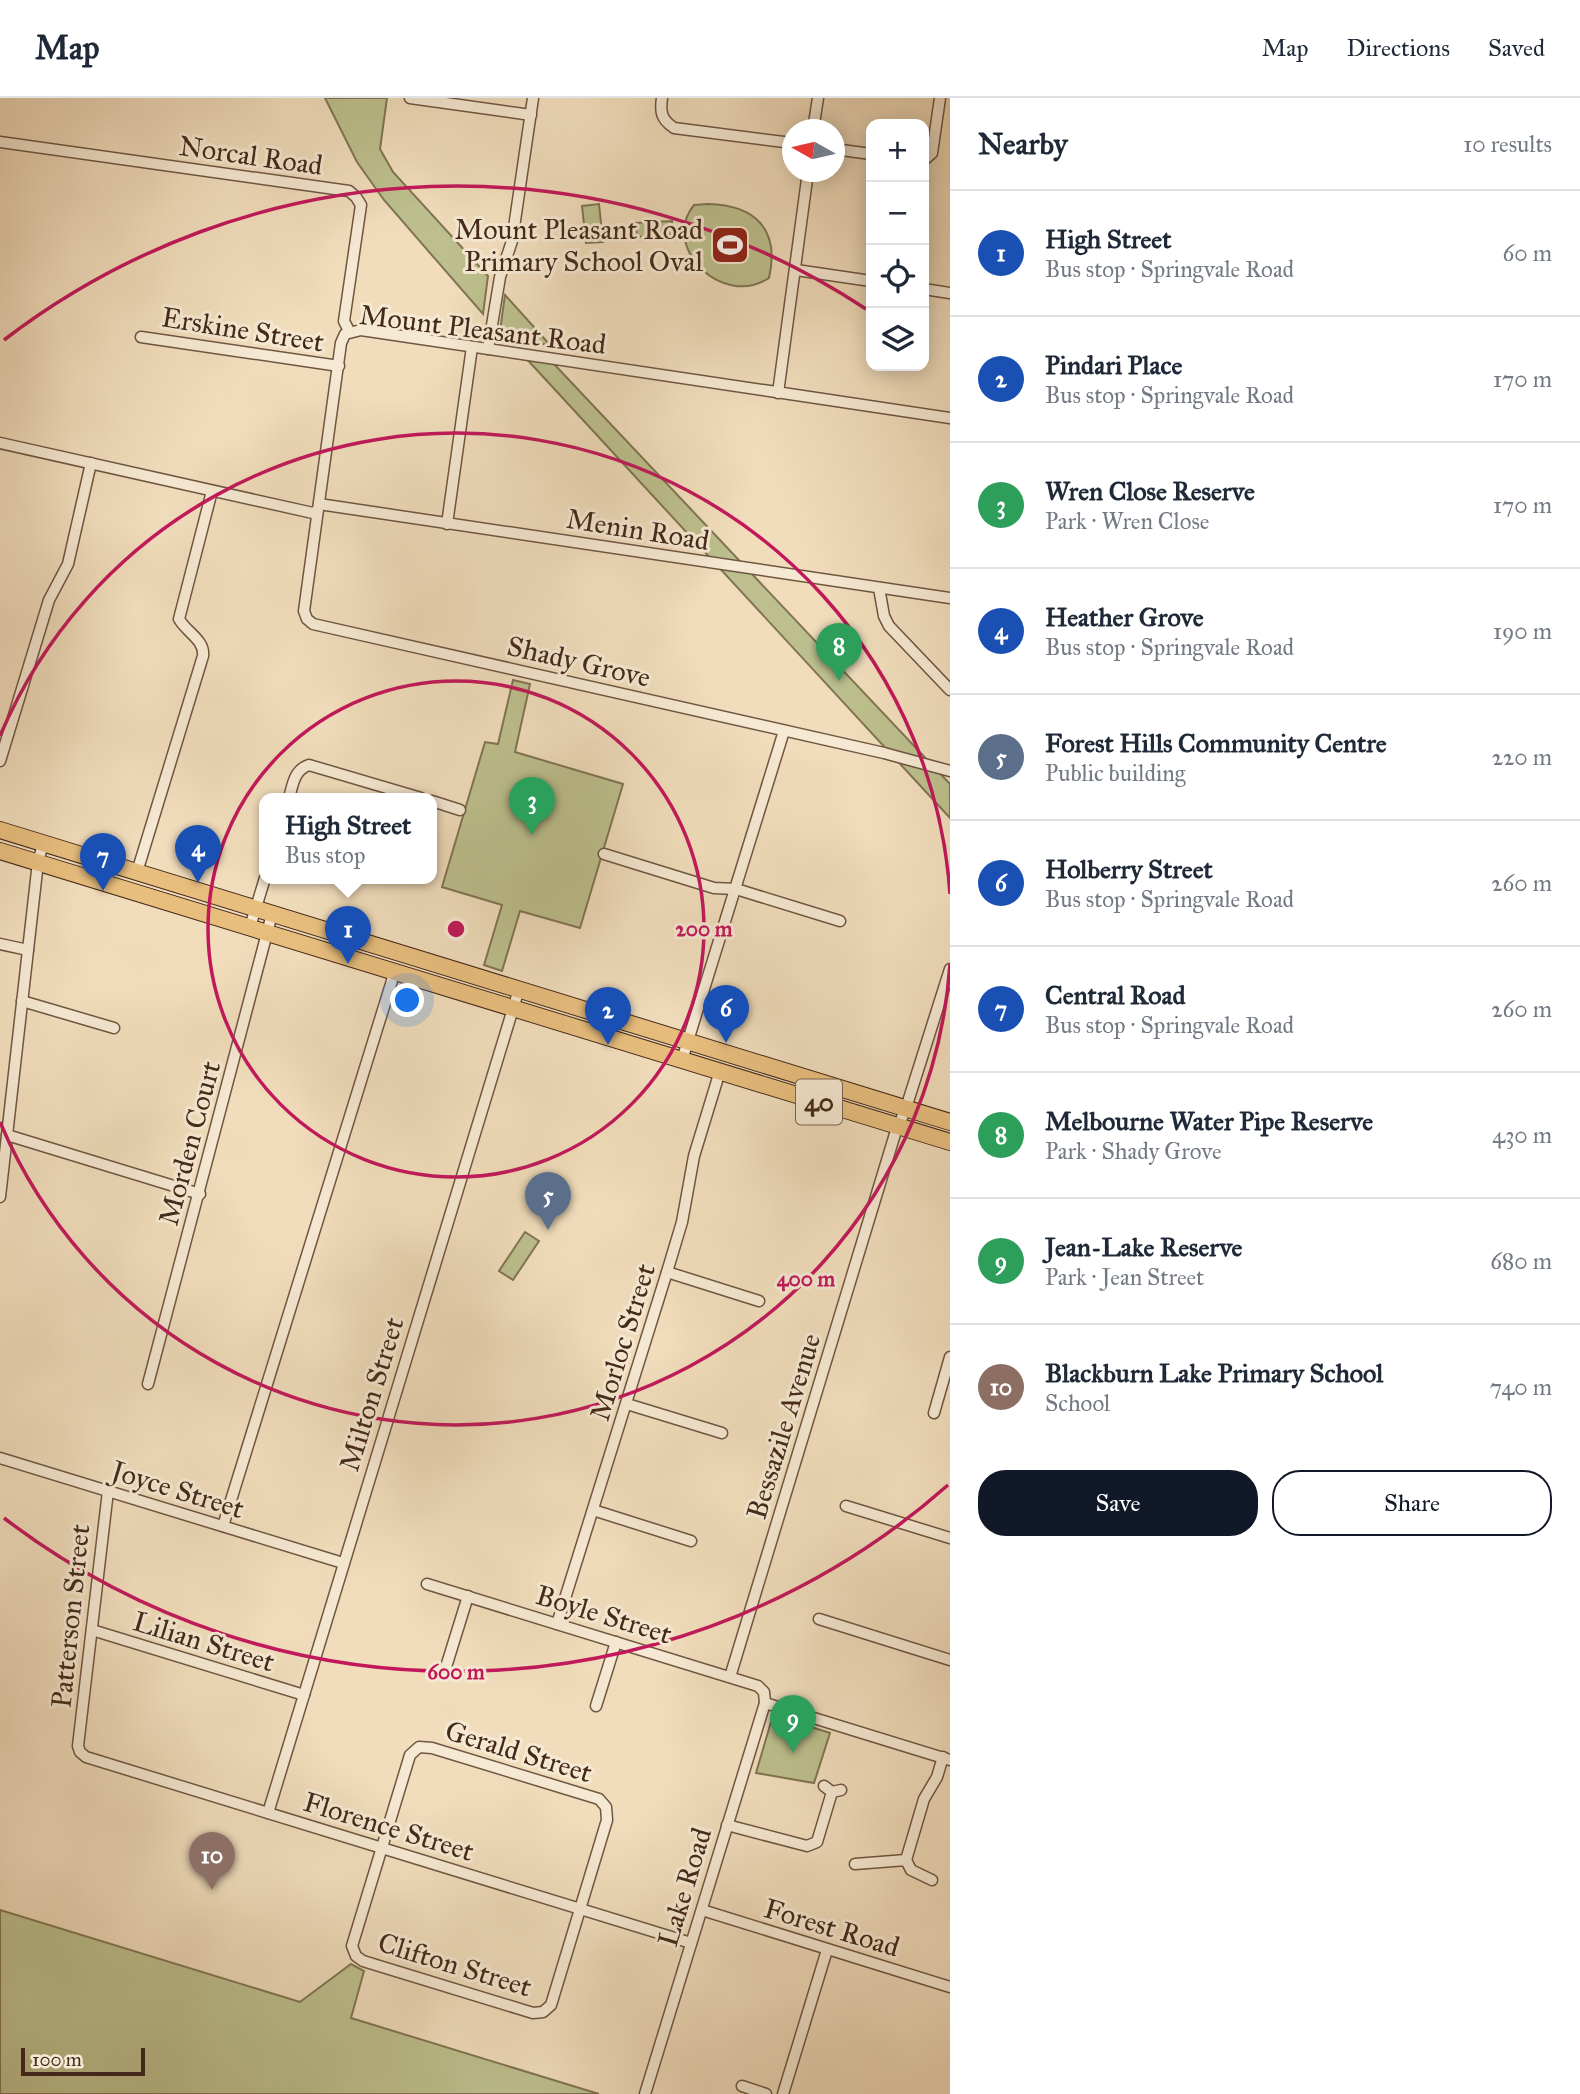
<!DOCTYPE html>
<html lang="en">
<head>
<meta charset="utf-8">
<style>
	:root { --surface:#fff; --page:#f2f2f3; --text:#1f2937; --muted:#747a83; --line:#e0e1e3; --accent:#111827 }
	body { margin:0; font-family:"IM FELL Great Primer",serif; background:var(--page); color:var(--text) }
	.controls { position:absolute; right:21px; top:21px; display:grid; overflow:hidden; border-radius:14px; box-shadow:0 4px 18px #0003 }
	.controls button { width:63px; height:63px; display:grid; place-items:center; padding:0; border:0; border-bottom:2px solid var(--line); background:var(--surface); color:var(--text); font:35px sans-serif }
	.compass { position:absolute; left:782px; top:21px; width:63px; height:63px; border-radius:50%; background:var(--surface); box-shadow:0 4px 18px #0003; rotate:278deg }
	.scale { position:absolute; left:21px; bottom:18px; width:124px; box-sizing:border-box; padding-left:7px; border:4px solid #44291a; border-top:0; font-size:19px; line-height:24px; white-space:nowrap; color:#44291a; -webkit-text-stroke:5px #f6e9d3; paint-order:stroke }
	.you { position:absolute; left:408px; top:903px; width:24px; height:24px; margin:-18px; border:5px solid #fff; border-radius:50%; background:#1a73e8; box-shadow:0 0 0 10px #1a73e833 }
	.badge { display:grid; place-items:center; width:46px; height:46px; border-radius:50%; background:var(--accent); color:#fff; font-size:23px; font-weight:700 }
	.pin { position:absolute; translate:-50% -58px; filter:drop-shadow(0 2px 4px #0008) }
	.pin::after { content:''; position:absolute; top:37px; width:24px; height:21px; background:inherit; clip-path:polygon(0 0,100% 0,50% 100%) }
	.popup { position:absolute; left:259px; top:695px; width:178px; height:91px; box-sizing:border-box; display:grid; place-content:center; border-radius:14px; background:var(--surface); filter:drop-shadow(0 2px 5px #0005); font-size:23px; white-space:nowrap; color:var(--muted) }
	.popup b { font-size:26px; color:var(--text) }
	.popup::after { content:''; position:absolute; left:50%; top:100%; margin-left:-14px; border:14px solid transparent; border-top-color:var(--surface) }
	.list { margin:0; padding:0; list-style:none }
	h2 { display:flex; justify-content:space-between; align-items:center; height:91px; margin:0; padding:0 28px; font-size:30px }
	h2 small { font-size:23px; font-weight:400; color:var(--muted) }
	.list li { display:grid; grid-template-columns:46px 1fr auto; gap:21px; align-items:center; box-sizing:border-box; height:126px; padding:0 28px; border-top:2px solid var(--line) }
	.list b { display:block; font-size:26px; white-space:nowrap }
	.list p { margin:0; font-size:23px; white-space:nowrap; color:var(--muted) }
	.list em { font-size:23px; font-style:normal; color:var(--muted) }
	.actions { display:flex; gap:14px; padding:21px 28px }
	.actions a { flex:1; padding:16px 0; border:2px solid var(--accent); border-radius:28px; text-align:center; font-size:24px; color:var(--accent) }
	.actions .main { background:var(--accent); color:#fff }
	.icon { flex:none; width:38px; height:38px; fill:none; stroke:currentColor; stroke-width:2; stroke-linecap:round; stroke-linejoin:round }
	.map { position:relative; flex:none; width:950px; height:1996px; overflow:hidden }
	header { display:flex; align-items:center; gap:42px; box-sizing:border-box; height:98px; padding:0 35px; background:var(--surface); border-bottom:2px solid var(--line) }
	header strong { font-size:33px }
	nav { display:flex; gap:38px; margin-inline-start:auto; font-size:24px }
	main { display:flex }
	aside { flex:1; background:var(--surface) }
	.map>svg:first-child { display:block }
	.green { fill:#bdc08e; stroke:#807454; stroke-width:2 }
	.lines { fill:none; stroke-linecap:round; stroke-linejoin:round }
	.minor-casing { stroke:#6f5642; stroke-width:13 }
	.highway-casing { stroke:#44291a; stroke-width:18 }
	.minor { stroke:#f6e9d3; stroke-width:10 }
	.highway { stroke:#e8be7e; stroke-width:16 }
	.ring { fill:none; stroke:#c2185b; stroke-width:3.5 }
	.labels { text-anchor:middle; stroke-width:6; stroke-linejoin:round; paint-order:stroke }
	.shield { fill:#f6e9d3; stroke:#796352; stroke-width:2 }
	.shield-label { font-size:26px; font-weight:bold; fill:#44291a }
	.street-label { font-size:28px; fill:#44291a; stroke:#f6e9d3 }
	.poi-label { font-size:28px; fill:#44291a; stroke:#f6e9d3; text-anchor:end }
	.centre { fill:#c2185b; stroke:#f6e9d3; stroke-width:3.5 }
	.ring-label { font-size:21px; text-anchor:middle; font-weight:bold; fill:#c2185b; stroke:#f6e9d3; stroke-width:6; stroke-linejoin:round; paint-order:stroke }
</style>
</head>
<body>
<header>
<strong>Map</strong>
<nav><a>Map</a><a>Directions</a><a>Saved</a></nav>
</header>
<main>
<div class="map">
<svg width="950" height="1996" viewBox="0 0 950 1996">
	<rect width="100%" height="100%" fill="#f1ddbc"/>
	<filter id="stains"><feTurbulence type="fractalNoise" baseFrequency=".00286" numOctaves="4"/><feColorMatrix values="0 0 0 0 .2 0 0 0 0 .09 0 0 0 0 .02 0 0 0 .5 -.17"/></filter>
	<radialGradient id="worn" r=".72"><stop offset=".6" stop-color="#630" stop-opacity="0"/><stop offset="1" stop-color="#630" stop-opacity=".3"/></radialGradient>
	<g class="green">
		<polygon points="325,0 387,0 380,51 393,74 488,178 483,216 384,102 357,64"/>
		<polygon points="599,106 603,144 586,145 582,108"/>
		<path d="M708,106C756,107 780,132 769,180C722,211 660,148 694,107Z"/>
		<polygon points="672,123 673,136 637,139 636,125"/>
		<polygon points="505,197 550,247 499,240"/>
		<polygon points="523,257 553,265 950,686 950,720"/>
		<polygon points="513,582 530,586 515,654 623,686 580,830 520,813 502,873 484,867 502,807 442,789 485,644 498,646"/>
		<polygon points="525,1134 539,1143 513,1182 499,1173"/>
		<polygon points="773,1617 830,1635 814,1685 756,1675"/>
		<polygon points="0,1812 300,1904 351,1866 364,1873 351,1920 599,1996 0,1996"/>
	</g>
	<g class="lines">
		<defs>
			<g id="minor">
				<polyline points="410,0 531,17"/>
				<path d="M662,0C660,14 661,21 674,30L792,45"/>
				<polyline points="813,32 818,0"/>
				<polyline points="0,44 349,93 356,99 361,107 344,223 349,233"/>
				<polyline points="834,51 871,56"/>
				<polyline points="924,62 932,55 940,0"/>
				<polyline points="796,172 871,183"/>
				<polyline points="924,191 950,195"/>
				<polyline points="141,239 339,268"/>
				<polyline points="488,251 500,179 512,143 533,0"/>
				<polyline points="778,295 808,74"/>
				<polyline points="950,320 361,232 345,236 341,245 304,513 307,521 313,526 884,655 950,673"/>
				<polyline points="0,345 313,415 318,412"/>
				<polyline points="319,406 950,500"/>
				<polyline points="447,426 472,249"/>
				<polyline points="879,490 884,518 889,528 950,592"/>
				<polyline points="0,663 49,502 68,466 91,365"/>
				<path d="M289,700C293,686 294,672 309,667L421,700"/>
				<polyline points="432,703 460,712"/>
				<polyline points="604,756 714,790 736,791 840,823"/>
				<path d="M137,774L203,558C205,542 186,534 179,521L212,393"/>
				<polyline points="250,829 265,780"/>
				<polyline points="0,846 28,852"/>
				<polyline points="22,903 114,930"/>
				<polyline points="682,962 784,633"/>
				<polyline points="7,1037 200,1096"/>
				<polyline points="0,1099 38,764 43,746"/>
				<polyline points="667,1174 759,1203"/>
				<polyline points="148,1286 272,816"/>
				<polyline points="627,1306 722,1335"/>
				<polyline points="934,1315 950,1259"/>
				<polyline points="0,1360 343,1465"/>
				<polyline points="108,1393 78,1648 80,1654 86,1659 691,1845"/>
				<polyline points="846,1408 950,1440"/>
				<polyline points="593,1412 691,1443"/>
				<polyline points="223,1428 395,873"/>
				<polyline points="427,1486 758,1588 764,1594 765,1605 645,1996"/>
				<polyline points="819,1521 950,1562"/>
				<polyline points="557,1526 667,1174 682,1124 694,1058 720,973"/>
				<polyline points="92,1532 304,1597"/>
				<polyline points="446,1569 468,1498"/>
				<polyline points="730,1579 895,1036 906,1010 950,871"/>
				<polyline points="765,1605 950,1662"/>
				<polyline points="596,1608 616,1544"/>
				<polygon points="419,1649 432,1650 599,1701 606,1709 607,1722 551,1907 543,1914 533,1915 363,1863 356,1858 352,1848 410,1657"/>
				<polyline points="824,1688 832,1694 841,1692"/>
				<polyline points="268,1715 519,891"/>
				<polyline points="727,1727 807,1748 817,1744 832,1694"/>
				<polyline points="906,1762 924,1701 937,1679 943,1659"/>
				<polyline points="855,1766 906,1762 911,1772 932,1782"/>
				<polyline points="702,1812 950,1889"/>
				<polyline points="742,1988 766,1996"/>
				<polyline points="783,1996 827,1852"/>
			</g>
			<g id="highway">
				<polyline points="0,732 950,1024"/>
				<polyline points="0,753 950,1044"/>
			</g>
		</defs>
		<use href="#minor" class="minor-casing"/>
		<use href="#highway" class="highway-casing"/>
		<use href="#minor" class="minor"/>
		<use href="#highway" class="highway"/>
	</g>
	<g class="ring">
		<circle cx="456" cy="831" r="248"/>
		<path d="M950 866A495 495 0 0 1 0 1024M0 638A495 495 0 0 1 950 796"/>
		<path d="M948 1387A743 743 0 0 1 4 1420M4 242A743 743 0 0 1 866 211"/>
	</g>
	<defs>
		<symbol id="stadium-square" viewBox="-11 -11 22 22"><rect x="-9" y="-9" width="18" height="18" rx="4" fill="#8f2418" stroke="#f6e9d3"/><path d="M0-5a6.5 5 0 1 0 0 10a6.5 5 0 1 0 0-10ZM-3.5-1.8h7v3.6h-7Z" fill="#fff"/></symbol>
	</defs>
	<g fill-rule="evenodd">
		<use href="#stadium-square" x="708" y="125" width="44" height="44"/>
	</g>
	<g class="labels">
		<rect class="shield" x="796" y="981.5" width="46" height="45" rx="5"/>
		<g class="shield-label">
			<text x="819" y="1013">40</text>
		</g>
		<g class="street-label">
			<text transform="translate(251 57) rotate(8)" y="10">Norcal Road</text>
			<text transform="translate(243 231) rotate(9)" y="10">Erskine Street</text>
			<text transform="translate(483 231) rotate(7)" y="10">Mount Pleasant Road</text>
			<text transform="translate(638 431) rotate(9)" y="10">Menin Road</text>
			<text transform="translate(579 563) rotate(13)" y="10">Shady Grove</text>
			<text transform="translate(189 1045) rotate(-75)" y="10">Morden Court</text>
			<text transform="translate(622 1244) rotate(-73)" y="10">Morloc Street</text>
			<text transform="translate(371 1296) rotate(-73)" y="10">Milton Street</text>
			<text transform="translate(783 1328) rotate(-73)" y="10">Bessazile Avenue</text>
			<text transform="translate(178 1391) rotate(17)" y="10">Joyce Street</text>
			<text transform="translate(604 1516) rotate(17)" y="10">Boyle Street</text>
			<text transform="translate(70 1518) rotate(-84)" y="10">Patterson Street</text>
			<text transform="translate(204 1543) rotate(17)" y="10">Lilian Street</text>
			<text transform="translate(519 1653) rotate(17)" y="10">Gerald Street</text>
			<text transform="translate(389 1728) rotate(17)" y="10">Florence Street</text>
			<text transform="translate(684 1789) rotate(-73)" y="10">Lake Road</text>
			<text transform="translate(832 1829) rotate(17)" y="10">Forest Road</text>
			<text transform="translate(455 1866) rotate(17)" y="10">Clifton Street</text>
		</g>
		<g class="poi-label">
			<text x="703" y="141">Mount Pleasant Road<tspan x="703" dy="32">Primary School Oval</tspan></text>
		</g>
	</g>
	<circle cx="456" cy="831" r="10" class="centre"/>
	<g class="ring-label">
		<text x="704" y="838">200 m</text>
		<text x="806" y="1188">400 m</text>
		<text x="456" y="1581">600 m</text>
	</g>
	<rect width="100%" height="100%" filter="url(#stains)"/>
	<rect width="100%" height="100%" fill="url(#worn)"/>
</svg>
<div class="controls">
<button>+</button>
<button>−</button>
<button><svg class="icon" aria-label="locate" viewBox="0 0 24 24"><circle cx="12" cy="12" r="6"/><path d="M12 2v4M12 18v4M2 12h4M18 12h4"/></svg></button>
<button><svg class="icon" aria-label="layers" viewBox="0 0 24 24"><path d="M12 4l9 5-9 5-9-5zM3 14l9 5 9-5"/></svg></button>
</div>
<svg class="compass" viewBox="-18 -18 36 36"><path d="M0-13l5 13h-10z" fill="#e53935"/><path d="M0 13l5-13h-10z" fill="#747a83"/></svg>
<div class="scale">100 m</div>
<div class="you"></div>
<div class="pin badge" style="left:348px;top:866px;background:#1a4fb4">1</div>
<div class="popup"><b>High Street</b>Bus stop</div>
<div class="pin badge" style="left:608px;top:947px;background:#1a4fb4">2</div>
<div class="pin badge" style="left:532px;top:737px;background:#2e9e5b">3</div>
<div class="pin badge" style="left:198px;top:785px;background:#1a4fb4">4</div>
<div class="pin badge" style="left:548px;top:1132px;background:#5c6f8a">5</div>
<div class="pin badge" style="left:726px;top:945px;background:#1a4fb4">6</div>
<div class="pin badge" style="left:103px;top:793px;background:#1a4fb4">7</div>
<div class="pin badge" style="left:839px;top:583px;background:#2e9e5b">8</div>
<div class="pin badge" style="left:793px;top:1655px;background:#2e9e5b">9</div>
<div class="pin badge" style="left:212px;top:1792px;background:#8d6e63">10</div>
</div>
<aside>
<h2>Nearby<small>10 results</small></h2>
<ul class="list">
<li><span class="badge" style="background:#1a4fb4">1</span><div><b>High Street</b><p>Bus stop · Springvale Road</p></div><em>60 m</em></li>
<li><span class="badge" style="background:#1a4fb4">2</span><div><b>Pindari Place</b><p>Bus stop · Springvale Road</p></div><em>170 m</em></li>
<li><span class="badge" style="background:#2e9e5b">3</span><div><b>Wren Close Reserve</b><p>Park · Wren Close</p></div><em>170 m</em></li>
<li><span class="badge" style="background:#1a4fb4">4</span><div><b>Heather Grove</b><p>Bus stop · Springvale Road</p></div><em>190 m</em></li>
<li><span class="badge" style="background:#5c6f8a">5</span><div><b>Forest Hills Community Centre</b><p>Public building</p></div><em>220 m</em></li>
<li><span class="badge" style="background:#1a4fb4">6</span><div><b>Holberry Street</b><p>Bus stop · Springvale Road</p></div><em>260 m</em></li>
<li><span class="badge" style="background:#1a4fb4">7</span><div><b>Central Road</b><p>Bus stop · Springvale Road</p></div><em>260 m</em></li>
<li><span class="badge" style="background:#2e9e5b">8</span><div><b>Melbourne Water Pipe Reserve</b><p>Park · Shady Grove</p></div><em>430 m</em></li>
<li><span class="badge" style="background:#2e9e5b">9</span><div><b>Jean-Lake Reserve</b><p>Park · Jean Street</p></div><em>680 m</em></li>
<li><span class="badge" style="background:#8d6e63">10</span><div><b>Blackburn Lake Primary School</b><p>School</p></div><em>740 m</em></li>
</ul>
<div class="actions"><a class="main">Save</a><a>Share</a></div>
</aside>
</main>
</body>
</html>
